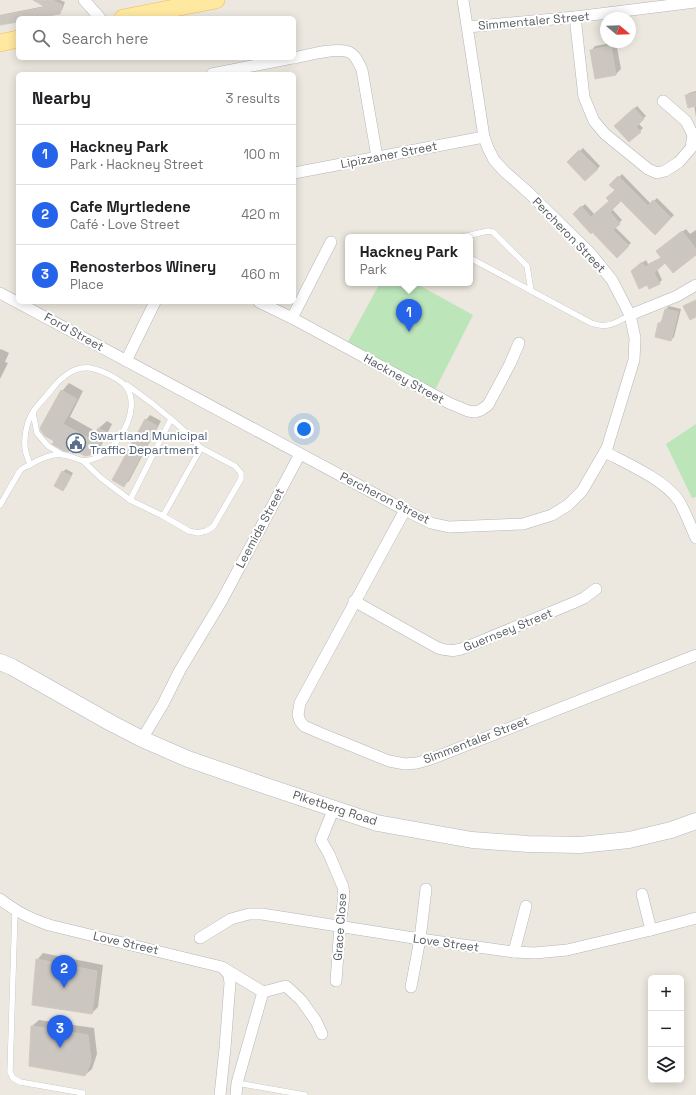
<!DOCTYPE html>
<html lang="en">
<head>
<meta charset="utf-8">
<style>
	:root { --surface:#fff; --page:#f2f2f2; --text:#202124; --muted:#757577; --line:#e0e0e0; --accent:#2563eb }
	body { margin:0; font-family:"Space Grotesk",sans-serif; background:var(--page); color:var(--text) }
	.controls { position:absolute; right:12px; bottom:12px; display:grid; overflow:hidden; border-radius:6px; box-shadow:0 2px 10px #0003 }
	.controls button { width:36px; height:36px; display:grid; place-items:center; padding:0; border:0; border-bottom:1px solid var(--line); background:var(--surface); color:var(--text); font:20px sans-serif }
	.compass { position:absolute; left:600px; top:12px; width:36px; height:36px; border-radius:50%; background:var(--surface); box-shadow:0 2px 10px #0003; rotate:109deg }
	.you { position:absolute; left:304px; top:429px; width:14px; height:14px; margin:-10px; border:3px solid #fff; border-radius:50%; background:#1a73e8; box-shadow:0 0 0 6px #1a73e833 }
	.badge { display:grid; place-items:center; width:26px; height:26px; border-radius:50%; background:var(--accent); color:#fff; font-size:13px; font-weight:700 }
	.pin { position:absolute; translate:-50% -33px; filter:drop-shadow(0 1px 2px #0008) }
	.pin::after { content:''; position:absolute; top:21px; width:14px; height:12px; background:inherit; clip-path:polygon(0 0,100% 0,50% 100%) }
	.popup { position:absolute; left:345px; top:234px; width:128px; height:52px; box-sizing:border-box; display:grid; place-content:center; border-radius:6px; background:var(--surface); filter:drop-shadow(0 1px 3px #0005); font-size:13px; white-space:nowrap; color:var(--muted) }
	.popup b { font-size:15px; color:var(--text) }
	.popup::after { content:''; position:absolute; left:50%; top:100%; margin-left:-8px; border:8px solid transparent; border-top-color:var(--surface) }
	.list { margin:0; padding:0; list-style:none }
	h2 { display:flex; justify-content:space-between; align-items:center; height:52px; margin:0; padding:0 16px; font-size:17px }
	h2 small { font-size:13px; font-weight:400; color:var(--muted) }
	.list li { display:grid; grid-template-columns:26px 1fr auto; gap:12px; align-items:center; box-sizing:border-box; height:60px; padding:0 16px; border-top:1px solid var(--line) }
	.list b { display:block; font-size:15px; white-space:nowrap }
	.list p { margin:0; font-size:13px; white-space:nowrap; color:var(--muted) }
	.list em { font-size:13px; font-style:normal; color:var(--muted) }
	.icon { flex:none; width:22px; height:22px; fill:none; stroke:currentColor; stroke-width:2; stroke-linecap:round; stroke-linejoin:round }
	.map { position:relative; flex:none; width:696px; height:1095px; overflow:hidden }
	.search { position:absolute; background:var(--surface); box-shadow:0 2px 10px #0003; left:16px; top:16px; width:280px; height:44px; display:flex; align-items:center; gap:10px; box-sizing:border-box; padding:0 14px; border-radius:6px; color:var(--muted); font-size:15px }
	.panel { position:absolute; background:var(--surface); box-shadow:0 2px 10px #0003; left:16px; top:72px; width:280px; height:232px; border-radius:6px }
	.map>svg:first-child { display:block }
	.green { fill:#bce5b9 }
	.shadow { fill:#0003 }
	.building { fill:#ccc6c0; stroke:#d1c9bd }
	.lines { fill:none; stroke-linecap:round; stroke-linejoin:round }
	.lane-casing { stroke:#b2b6bb; stroke-width:6 }
	.street-casing { stroke:#b2b6bb; stroke-width:12 }
	.secondary-casing { stroke:#b3b7bd; stroke-width:17 }
	.primary-casing { stroke:#f6bb4e; stroke-width:18 }
	.lane { stroke:#fff; stroke-width:5.5 }
	.street { stroke:#fff; stroke-width:11 }
	.secondary { stroke:#fff; stroke-width:16 }
	.primary { stroke:#ffe9a1; stroke-width:17 }
	.labels { text-anchor:middle; stroke-width:4; stroke-linejoin:round; paint-order:stroke }
	.street-label { font-size:12px; fill:#585c61; stroke:#fff }
	.service-label { font-size:12px; fill:#4e5e75; stroke:#fff; text-anchor:start }
</style>
</head>
<body>
<div class="map">
<svg width="696" height="1095" viewBox="0 0 696 1095">
	<rect width="100%" height="100%" fill="#ece8df"/>
	<g class="green">
		<polygon points="380,283 415,283 473,315 431,398 344,349"/>
		<polygon points="696,424 696,497 692,498 666,444"/>
	</g>
	<g class="shadow">
		<polygon points="35,0 60,0 65,2 62,10 59,13 32,18 18,18 18,21 0,24 0,15 45,6"/>
		<polygon points="616,42 621,69 616,74 591,51 595,46"/>
		<polygon points="696,91 696,117 694,105 686,96 689,93"/>
		<polygon points="637,106 646,116 638,123 643,128 630,141 616,126"/>
		<polygon points="583,148 600,166 585,180 569,162"/>
		<polygon points="622,174 651,204 657,198 674,215 655,234 621,200 612,209 622,220 615,227 631,243 617,256 574,214 585,204 595,215 610,201 616,190 611,185"/>
		<polygon points="686,229 690,234 696,230 696,254 665,262 657,269 662,280 659,283 635,268 646,260 648,264 662,257 660,249"/>
		<polygon points="669,306 681,309 674,337 671,340 659,323 663,320 666,309"/>
		<polygon points="1,349 9,353 5,362 8,363 0,379 0,350"/>
		<polygon points="69,383 83,391 70,417 97,432 99,428 107,421 112,424 101,446 93,453 71,448 68,450 54,443 62,391"/>
		<polygon points="150,415 161,421 129,481 124,485 146,420"/>
		<polygon points="66,469 73,473 66,487 63,490 63,472"/>
		<polygon points="43,953 103,965 98,1007 92,1013 37,960"/>
		<polygon points="39,1020 94,1028 97,1054 92,1069 85,1075 30,1065 32,1026"/>
	</g>
	<g class="building">
		<polygon points="33,0 53,0 62,5 60,14 37,18 18,18 18,22 0,25 0,16 45,7"/>
		<polygon points="611,46 616,75 595,79 590,50"/>
		<polygon points="696,93 696,106 688,108 685,95"/>
		<polygon points="634,108 644,119 636,127 641,132 629,142 614,126"/>
		<polygon points="579,150 598,169 585,181 567,162"/>
		<polygon points="618,176 648,206 653,200 671,218 655,235 621,201 610,212 620,224 613,230 629,246 617,258 592,232 591,234 573,214 581,206 591,217 609,201 606,198 615,190 609,185"/>
		<polygon points="682,231 696,249 696,255 673,273 665,263 654,273 660,284 649,289 647,285 639,289 631,271 642,262 645,267 661,258 656,251"/>
		<polygon points="696,300 696,317 690,320 683,306"/>
		<polygon points="665,309 678,312 671,341 655,337 658,323 661,323"/>
		<polygon points="61,390 77,399 63,424 92,440 98,428 106,432 94,454 85,456 70,448 69,452 64,451 52,444 54,441 45,436 41,431 40,428"/>
		<polygon points="145,419 157,426 124,487 112,480"/>
		<polygon points="62,471 71,476 63,491 54,486"/>
		<polygon points="36,959 97,971 92,1014 32,1005"/>
		<polygon points="31,1026 88,1035 91,1061 85,1076 29,1066"/>
	</g>
	<g class="lines">
		<defs>
			<g id="lane">
				<polyline points="462,237 488,231 493,232 527,266 531,291"/>
				<path d="M470,258L591,323C608,329 615,323 630,315"/>
				<polyline points="33,413 37,433 48,446 63,455"/>
				<polyline points="83,461 101,478 130,500 163,516 189,531 198,533 206,531 213,527 241,479 241,473 235,466 201,448 188,434 171,419 153,404 127,385"/>
				<polyline points="130,500 171,419"/>
				<path d="M0,505C5,497 9,489 14,481C16,478 18,473 20,471C22,468 27,466 30,465C41,458 52,453 65,455C78,458 82,464 96,458C118,450 141,410 127,388C121,379 101,370 90,368C75,366 61,377 52,389C46,397 38,404 33,412C26,422 23,442 26,453C27,457 29,461 30,465"/>
				<polyline points="163,516 201,448"/>
				<polyline points="15,910 10,1072 13,1078 20,1082 83,1093"/>
				<polyline points="237,1083 305,1095"/>
			</g>
			<g id="street">
				<polyline points="84,0 100,18"/>
				<polyline points="575,17 584,97 594,121 605,134 648,169 657,173 665,171 679,162 691,148 693,135 686,121 663,101"/>
				<polyline points="468,27 575,17 696,2"/>
				<path d="M294,58C308,55 337,47 349,52C356,55 359,64 362,70L377,157"/>
				<polyline points="212,74 292,58"/>
				<polyline points="294,173 484,137"/>
				<polyline points="0,293 405,510 431,523 449,527 523,524 552,515 568,505 582,491 607,448 634,360 635,338 630,315 612,280 591,254 529,193 504,171 494,160 488,148 484,137 463,0"/>
				<polyline points="259,302 292,318 449,403 468,411 475,412 481,410 488,405 510,364 519,343"/>
				<polyline points="630,315 677,296 696,285"/>
				<polyline points="292,318 331,242"/>
				<polyline points="126,361 155,302"/>
				<path d="M605,452C628,464 665,480 679,501C685,511 691,527 696,538"/>
				<polyline points="405,510 300,703 298,715 300,721 304,726 320,733 389,761 405,764 417,763 431,759 696,655"/>
				<path d="M354,601L438,648C454,653 459,650 474,644L573,603L584,598L596,589"/>
				<polyline points="142,739 163,704 180,670 221,602 300,454"/>
				<polyline points="334,808 321,840 329,854 343,887 344,896 340,926 336,981"/>
				<polyline points="642,894 651,930"/>
				<path d="M0,899C17,912 29,918 49,925L222,967L263,992L286,986L301,1000L316,1021L322,1034"/>
				<polyline points="200,938 231,919 249,914 262,914 420,939 514,952 535,953 567,950 651,930 696,918"/>
				<polyline points="514,952 526,906"/>
				<polyline points="411,987 420,939 426,889"/>
				<polyline points="220,1095 225,1048 230,983 229,975 223,968"/>
				<polyline points="236,1095 237,1083 263,992"/>
			</g>
			<polyline id="secondary" points="0,662 12,667 111,723 142,739 188,759 266,786 377,823 472,840 528,844 580,845 629,840 671,830 696,821"/>
			<g id="primary">
				<polyline points="123,18 216,0"/>
				<polyline points="0,43 18,39"/>
			</g>
		</defs>
		<use href="#lane" class="lane-casing"/>
		<use href="#street" class="street-casing"/>
		<use href="#secondary" class="secondary-casing"/>
		<use href="#primary" class="primary-casing"/>
		<use href="#lane" class="lane"/>
		<use href="#street" class="street"/>
		<use href="#secondary" class="secondary"/>
		<use href="#primary" class="primary"/>
	</g>
	<defs>
		<symbol id="civic-ring" viewBox="-11 -11 22 22"><circle r="9.5" fill="#fff" stroke="#5c6f8a" stroke-width="1.5"/><path d="M-.6-6.5H3V-4.5H.6V-3L4-1V1h2V6H-6V1h2V-1L-.6-3ZM-1.2 2.5V6h2.4V2.5Z" fill="#5c6f8a"/></symbol>
	</defs>
	<g fill-rule="evenodd">
		<use href="#civic-ring" x="65" y="432" width="22" height="22"/>
	</g>
	<g class="labels">
		<g class="street-label">
			<text transform="translate(534 21) rotate(-5)" y="4">Simmentaler Street</text>
			<text transform="translate(389 155) rotate(-11)" y="4">Lipizzaner Street</text>
			<text transform="translate(569 235) rotate(46)" y="4">Percheron Street</text>
			<text transform="translate(74 332) rotate(29)" y="4">Ford Street</text>
			<text transform="translate(404 379) rotate(29)" y="4">Hackney Street</text>
			<text transform="translate(385 498) rotate(27)" y="4">Percheron Street</text>
			<text transform="translate(260 528) rotate(-62)" y="4">Leemida Street</text>
			<text transform="translate(508 630) rotate(-22)" y="4">Guernsey Street</text>
			<text transform="translate(476 740) rotate(-21)" y="4">Simmentaler Street</text>
			<text transform="translate(335 808) rotate(18)" y="4">Piketberg Road</text>
			<text transform="translate(340 927) rotate(-86)" y="4">Grace Close</text>
			<text transform="translate(126 943) rotate(13)" y="4">Love Street</text>
			<text transform="translate(446 943) rotate(8)" y="4">Love Street</text>
		</g>
		<g class="service-label">
			<text x="90" y="440">Swartland Municipal<tspan x="90" dy="14">Traffic Department</tspan></text>
		</g>
	</g>
</svg>
<div class="controls">
<button>+</button>
<button>−</button>
<button><svg class="icon" aria-label="layers" viewBox="0 0 24 24"><path d="M12 4l9 5-9 5-9-5zM3 14l9 5 9-5"/></svg></button>
</div>
<svg class="compass" viewBox="-18 -18 36 36"><path d="M0-13l5 13h-10z" fill="#e53935"/><path d="M0 13l5-13h-10z" fill="#757577"/></svg>
<div class="you"></div>
<div class="pin badge" style="left:409px;top:332px">1</div>
<div class="popup"><b>Hackney Park</b>Park</div>
<div class="pin badge" style="left:64px;top:988px">2</div>
<div class="pin badge" style="left:60px;top:1048px">3</div>
<div class="search"><svg class="icon" aria-label="search" viewBox="0 0 24 24"><circle cx="10" cy="10" r="6"/><path d="M15 15l6 6"/></svg>Search here</div>
<section class="panel">
<h2>Nearby<small>3 results</small></h2>
<ul class="list">
<li><span class="badge">1</span><div><b>Hackney Park</b><p>Park · Hackney Street</p></div><em>100 m</em></li>
<li><span class="badge">2</span><div><b>Cafe Myrtledene</b><p>Café · Love Street</p></div><em>420 m</em></li>
<li><span class="badge">3</span><div><b>Renosterbos Winery</b><p>Place</p></div><em>460 m</em></li>
</ul>
</section>
</div>
</body>
</html>
